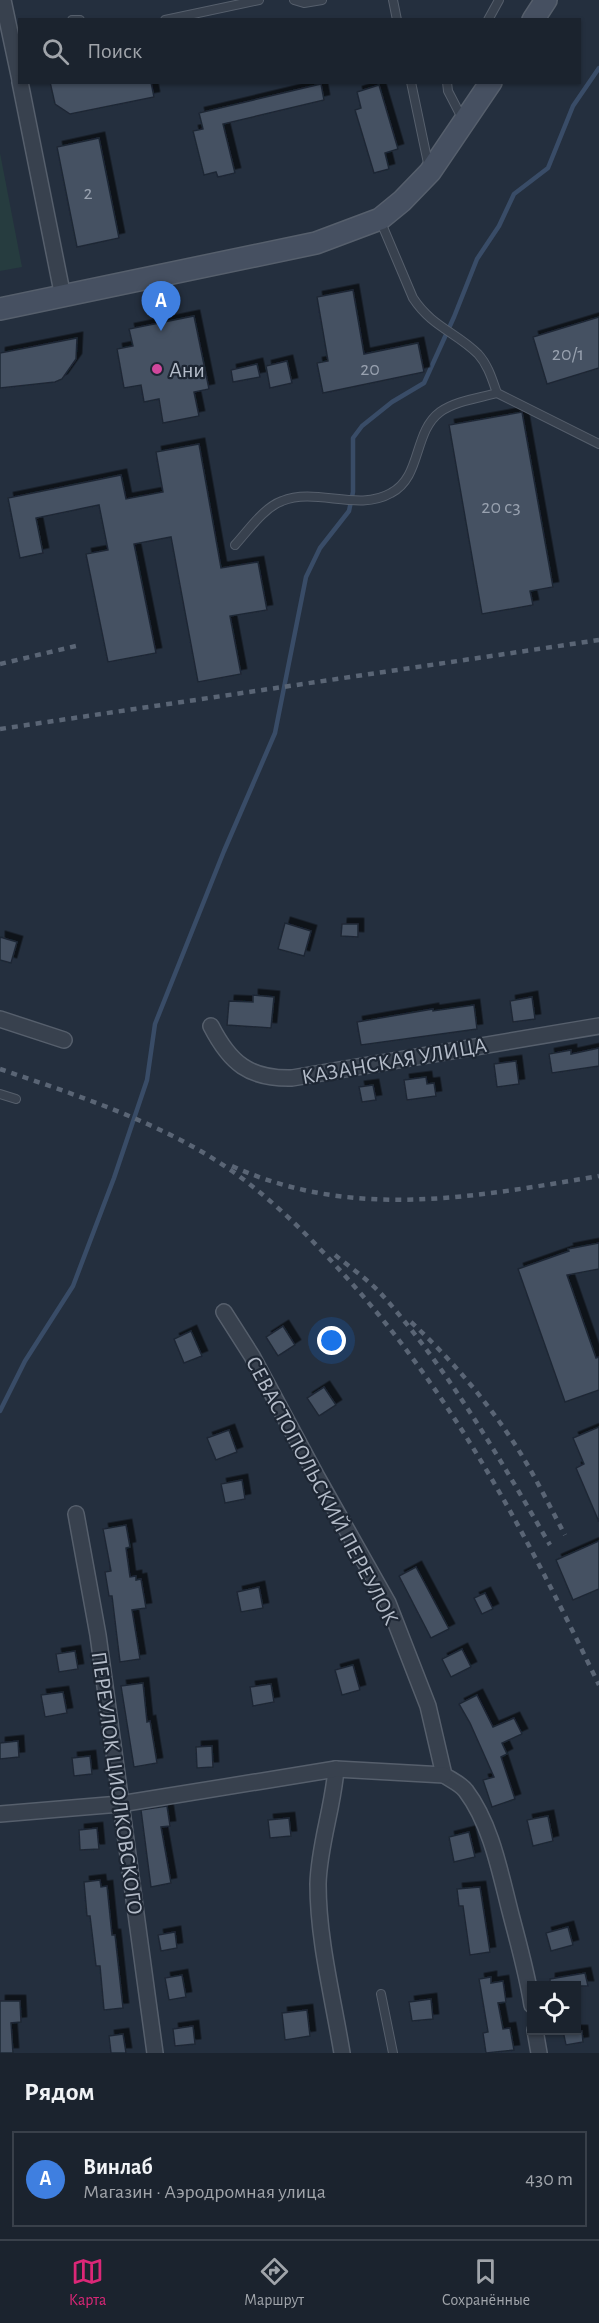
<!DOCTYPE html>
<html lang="ru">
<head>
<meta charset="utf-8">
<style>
	:root { --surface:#1b232e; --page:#282f3a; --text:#f1f3f6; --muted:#a0a4aa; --line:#39404a; --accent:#db2777 }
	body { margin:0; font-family:"Alegreya Sans",sans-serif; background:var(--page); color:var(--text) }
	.controls { position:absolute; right:18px; bottom:18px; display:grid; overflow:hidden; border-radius:0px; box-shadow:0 2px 4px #0004 }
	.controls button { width:54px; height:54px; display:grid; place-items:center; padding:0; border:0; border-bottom:2px solid var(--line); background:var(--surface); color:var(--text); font:30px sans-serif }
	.you { position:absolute; left:332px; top:1341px; width:21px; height:21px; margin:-15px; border:4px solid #fff; border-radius:50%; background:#1a73e8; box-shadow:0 0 0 9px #1a73e833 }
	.badge { display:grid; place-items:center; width:39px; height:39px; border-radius:50%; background:var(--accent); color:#fff; font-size:20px; font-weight:700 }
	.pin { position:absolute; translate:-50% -50px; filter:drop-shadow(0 2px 3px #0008) }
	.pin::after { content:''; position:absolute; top:32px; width:21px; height:18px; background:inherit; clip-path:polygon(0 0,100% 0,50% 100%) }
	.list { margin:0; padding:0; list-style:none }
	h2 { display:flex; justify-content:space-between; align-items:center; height:78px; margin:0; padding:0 24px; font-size:26px }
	h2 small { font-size:20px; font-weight:400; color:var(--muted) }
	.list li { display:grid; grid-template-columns:39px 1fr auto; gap:18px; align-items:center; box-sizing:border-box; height:96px; margin:0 12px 12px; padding:0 12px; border:2px solid var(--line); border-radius:0px }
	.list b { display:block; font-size:22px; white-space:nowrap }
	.list p { margin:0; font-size:20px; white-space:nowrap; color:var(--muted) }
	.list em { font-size:20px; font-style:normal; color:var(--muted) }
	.icon { flex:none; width:33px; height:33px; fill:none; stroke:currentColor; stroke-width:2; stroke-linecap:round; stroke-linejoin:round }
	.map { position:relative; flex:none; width:599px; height:2053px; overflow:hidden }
	.search { position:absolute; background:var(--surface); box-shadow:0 2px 4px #0004; left:18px; right:18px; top:18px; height:66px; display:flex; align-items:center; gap:15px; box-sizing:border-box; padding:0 21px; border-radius:0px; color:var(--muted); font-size:22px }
	.sheet { height:186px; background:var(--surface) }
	nav { display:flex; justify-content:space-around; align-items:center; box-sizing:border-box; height:84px; border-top:2px solid var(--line); background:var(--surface); font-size:16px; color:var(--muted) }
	nav a { display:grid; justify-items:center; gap:3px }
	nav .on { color:var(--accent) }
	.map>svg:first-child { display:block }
	.green { fill:#263c3f }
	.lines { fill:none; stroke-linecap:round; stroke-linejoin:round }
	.stream { stroke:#394c67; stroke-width:4.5 }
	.building { fill:#455162; stroke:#1f2835; stroke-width:1.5; filter:url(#shadow) }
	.lane-casing { stroke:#565f6c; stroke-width:10 }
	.street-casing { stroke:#565f6c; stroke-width:18 }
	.secondary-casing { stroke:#565f6c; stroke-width:24 }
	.lane { stroke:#38414e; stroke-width:8 }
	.street { stroke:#38414e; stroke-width:15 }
	.secondary { stroke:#465061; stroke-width:21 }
	.rail { stroke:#5a6575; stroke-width:4.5; stroke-dasharray:6 6; stroke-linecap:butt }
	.hotel-dot { fill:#d1479c; stroke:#1d2633; stroke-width:2 }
	.labels { text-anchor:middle; stroke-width:4.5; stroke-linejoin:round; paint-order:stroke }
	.number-label { font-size:20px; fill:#98a1af }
	.poi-label { font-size:22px; fill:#b4bcc9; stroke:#1d2633; text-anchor:start }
	.street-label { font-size:22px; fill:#b4bcc9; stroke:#1d2633 }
</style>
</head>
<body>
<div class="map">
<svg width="599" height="2053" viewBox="0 0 599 2053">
	<defs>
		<filter id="shadow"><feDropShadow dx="5.5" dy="-5.5" stdDeviation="0" flood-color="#0009"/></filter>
	</defs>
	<rect width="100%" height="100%" fill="#242f3e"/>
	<polygon class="green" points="0,153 22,267 0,271"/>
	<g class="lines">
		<polyline class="stream" points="0,1411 25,1361 73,1286 114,1178 147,1080 155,1024 224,851 275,733 306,577 320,548 349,511 353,492 353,438 362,426 392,402 424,383 454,317 477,259 499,226 514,194 548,168 573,106 599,68"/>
	</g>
	<g class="building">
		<polygon points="50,82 151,82 154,97 70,114 55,104"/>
		<polygon points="321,84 324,100 223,124 235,173 218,177 216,172 204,175 193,131 203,129 199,113"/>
		<polygon points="379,85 398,149 385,153 389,169 374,173 355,110 361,108 357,92"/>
		<polygon points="99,138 119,238 77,247 57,147"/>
		<polygon points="353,290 364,354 418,343 424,372 323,393 317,363 328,361 317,297"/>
		<polygon points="194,316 209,389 194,392 199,416 163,423 159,399 144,402 141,385 124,388 117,349 133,346 129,329"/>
		<polygon points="599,317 599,368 547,384 533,337"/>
		<polygon points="77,338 76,359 62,379 55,382 0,388 0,353"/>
		<polygon points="287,361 292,383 270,388 266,366"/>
		<polygon points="257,364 260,377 233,382 231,370"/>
		<polygon points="522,412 553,587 530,591 533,605 482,614 449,425"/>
		<polygon points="199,444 221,568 258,562 267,610 230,616 241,674 198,682 171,537 134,544 156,653 108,662 86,554 108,550 99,505 36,518 43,553 20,558 8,498 121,475 126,499 163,492 156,452"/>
		<polygon points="285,923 311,931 304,956 278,949"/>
		<polygon points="342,924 358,924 358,937 341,936"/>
		<polygon points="0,937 17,942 11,963 0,960"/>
		<polygon points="253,995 274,997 271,1028 227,1025 229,1001 253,1002"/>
		<polygon points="532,997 535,1019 513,1022 510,1001"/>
		<polygon points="474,1005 477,1029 361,1045 357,1022 433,1009 433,1011"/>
		<polygon points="599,1048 599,1066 552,1073 549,1054 571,1050 571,1054"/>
		<polygon points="516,1061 519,1084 497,1087 494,1064"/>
		<polygon points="426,1077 427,1084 434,1083 436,1096 407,1100 404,1080"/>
		<polygon points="373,1085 376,1100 362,1102 359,1087"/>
		<polygon points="599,1243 599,1269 567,1275 596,1358 599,1357 599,1390 565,1402 518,1269 569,1251 568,1249"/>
		<polygon points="283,1326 295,1345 278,1356 266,1337"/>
		<polygon points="191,1331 202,1356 184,1363 174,1339"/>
		<polygon points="324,1387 336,1405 319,1416 307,1398"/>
		<polygon points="599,1427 599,1522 576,1468 584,1464 573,1438"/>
		<polygon points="229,1430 237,1452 216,1460 207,1438"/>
		<polygon points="242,1480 245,1499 225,1503 221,1484"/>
		<polygon points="126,1525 130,1547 126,1548 130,1577 136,1576 136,1580 141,1579 146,1608 132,1610 140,1659 120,1662 112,1596 109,1596 105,1572 111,1571 103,1529"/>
		<polygon points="599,1541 599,1589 573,1600 556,1560"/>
		<polygon points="416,1567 449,1629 431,1638 399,1576"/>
		<polygon points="259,1587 263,1608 241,1612 237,1592"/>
		<polygon points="485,1593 493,1609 482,1614 474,1598"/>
		<polygon points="462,1649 471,1667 451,1677 442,1659"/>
		<polygon points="75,1651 78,1669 59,1672 56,1654"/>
		<polygon points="353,1665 360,1690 342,1695 335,1670"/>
		<polygon points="143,1683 147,1722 150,1721 157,1763 134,1767 121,1686"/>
		<polygon points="271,1684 274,1702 253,1706 250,1687"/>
		<polygon points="63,1692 67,1713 45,1717 41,1695"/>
		<polygon points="477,1695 493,1727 514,1718 522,1734 502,1743 507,1754 501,1757 515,1799 492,1807 483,1780 494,1777 470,1723 459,1704"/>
		<polygon points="18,1741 19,1757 0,1759 0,1743"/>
		<polygon points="212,1746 213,1767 197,1768 196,1747"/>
		<polygon points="90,1756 92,1774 74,1776 72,1758"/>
		<polygon points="167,1806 170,1826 161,1827 171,1883 151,1887 141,1810"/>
		<polygon points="548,1816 553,1841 533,1846 527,1820"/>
		<polygon points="289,1818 291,1836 270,1838 268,1820"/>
		<polygon points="97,1828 99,1849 80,1850 79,1830"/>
		<polygon points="469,1832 475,1857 454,1862 449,1837"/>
		<polygon points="100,1880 101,1887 107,1886 112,1935 115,1935 123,2008 104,2010 100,1966 96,1966 90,1916 87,1916 84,1882"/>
		<polygon points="480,1887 490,1952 470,1955 463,1906 459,1906 457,1889"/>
		<polygon points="568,1927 573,1945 551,1951 546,1933"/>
		<polygon points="175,1932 177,1948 161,1951 158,1935"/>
		<polygon points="585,1973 588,1986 550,1986 550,1979"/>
		<polygon points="182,1975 186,1997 169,2000 165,1978"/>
		<polygon points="491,1977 491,1983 503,1981 506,2002 498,2003 503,2029 510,2028 514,2050 486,2053 483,2033 488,2032 479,1979"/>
		<polygon points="431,1999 433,2019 412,2021 409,2002"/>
		<polygon points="0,2001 20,2001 21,2022 11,2023 13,2053 0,2053"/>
		<polygon points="307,2010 310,2036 285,2040 282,2013"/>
		<polygon points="193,2026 195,2044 175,2046 173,2029"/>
		<polygon points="563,2031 582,2031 583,2042 566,2045"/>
		<polygon points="123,2034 126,2053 111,2053 109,2036"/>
	</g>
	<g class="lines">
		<defs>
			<g id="lane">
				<polyline points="294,0 304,3 322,0"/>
				<polyline points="393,0 397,20"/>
				<polyline points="72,20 80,20"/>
				<polyline points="165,20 259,0"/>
				<polyline points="488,20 499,0"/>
				<polyline points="411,82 429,168"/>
				<polyline points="447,82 448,91 462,118"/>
				<path d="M380,220L413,298C432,327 456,332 478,354C488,365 492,379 497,393L599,444"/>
				<path d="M235,545C248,531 263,508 282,501C316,487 358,512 391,493C422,477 413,432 440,412C455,401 479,398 497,393"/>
				<polyline points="0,1094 16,1099"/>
				<polyline points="381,1994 393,2053"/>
			</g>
			<g id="street">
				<polyline points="3,0 20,80"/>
				<polyline points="20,82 63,297"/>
				<polyline points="0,1019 64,1040"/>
				<path d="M211,1026C230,1063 249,1079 292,1078L599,1026"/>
				<path d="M224,1312L252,1356L317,1477L388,1603L428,1706L444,1775C451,1780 461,1784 466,1791C491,1824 500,1872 510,1911C518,1942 527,1973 532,2005"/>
				<polyline points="76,1514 98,1635 155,2053"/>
				<path d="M336,1769C333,1808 319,1845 318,1884C318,1940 333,1998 342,2053"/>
				<polyline points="0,1814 120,1804 336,1769 444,1775"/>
				<polyline points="535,2030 539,2053"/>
			</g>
			<g id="secondary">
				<polyline points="533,20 546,0"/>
				<polyline points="0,309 316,243 380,219 402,201 430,172 491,82"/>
			</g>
		</defs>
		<use href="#lane" class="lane-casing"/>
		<use href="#street" class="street-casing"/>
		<use href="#secondary" class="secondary-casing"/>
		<use href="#lane" class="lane"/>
		<use href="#street" class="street"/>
		<use href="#secondary" class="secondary"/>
		<g class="rail">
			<polyline points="0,664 80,645"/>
			<polyline points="0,729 599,640"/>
			<path d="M0,1069C79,1096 163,1123 232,1171C270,1198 304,1231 335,1265C452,1390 525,1532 599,1685"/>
			<path d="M232,1166C353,1221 474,1197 599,1176"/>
			<path d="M335,1255C351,1268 370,1281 384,1297C450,1372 500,1459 550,1545"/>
			<path d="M411,1322C451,1359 486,1400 516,1446C534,1474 549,1505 565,1535"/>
		</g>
	</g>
	<circle class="hotel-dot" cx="157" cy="369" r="6"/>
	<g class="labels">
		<g class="number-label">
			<text x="88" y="199">2</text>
			<text x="568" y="360">20/1</text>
			<text x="370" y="375">20</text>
			<text x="501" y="513">20 с3</text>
		</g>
		<g class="poi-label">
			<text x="169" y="377">Ани</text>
		</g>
		<g class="street-label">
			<text transform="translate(394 1060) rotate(-10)" y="8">КАЗАНСКАЯ УЛИЦА</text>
			<text transform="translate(323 1490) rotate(62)" y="8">СЕВАСТОПОЛЬСКИЙ ПЕРЕУЛОК</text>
			<text transform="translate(118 1783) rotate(82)" y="8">ПЕРЕУЛОК ЦИОЛКОВСКОГО</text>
		</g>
	</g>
</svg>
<div class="controls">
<button><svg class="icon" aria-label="locate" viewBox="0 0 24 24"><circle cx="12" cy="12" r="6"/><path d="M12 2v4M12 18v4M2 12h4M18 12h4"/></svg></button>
</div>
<div class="you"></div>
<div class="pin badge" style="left:161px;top:331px;background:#3f7fe0">A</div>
<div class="search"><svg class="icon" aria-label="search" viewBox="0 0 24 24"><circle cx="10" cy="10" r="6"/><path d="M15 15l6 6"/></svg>Поиск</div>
</div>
<section class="sheet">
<h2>Рядом<small></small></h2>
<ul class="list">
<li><span class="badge" style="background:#3f7fe0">A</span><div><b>Винлаб</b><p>Магазин · Аэродромная улица</p></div><em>430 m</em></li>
</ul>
</section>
<nav>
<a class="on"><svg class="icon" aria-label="map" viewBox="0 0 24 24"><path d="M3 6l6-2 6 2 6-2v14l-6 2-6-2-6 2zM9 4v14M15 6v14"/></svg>Карта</a>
<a><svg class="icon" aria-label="directions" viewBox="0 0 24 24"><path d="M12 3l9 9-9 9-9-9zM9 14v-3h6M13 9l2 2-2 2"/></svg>Маршрут</a>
<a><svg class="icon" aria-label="saved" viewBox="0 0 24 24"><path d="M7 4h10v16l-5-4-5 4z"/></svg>Сохранённые</a>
</nav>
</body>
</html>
